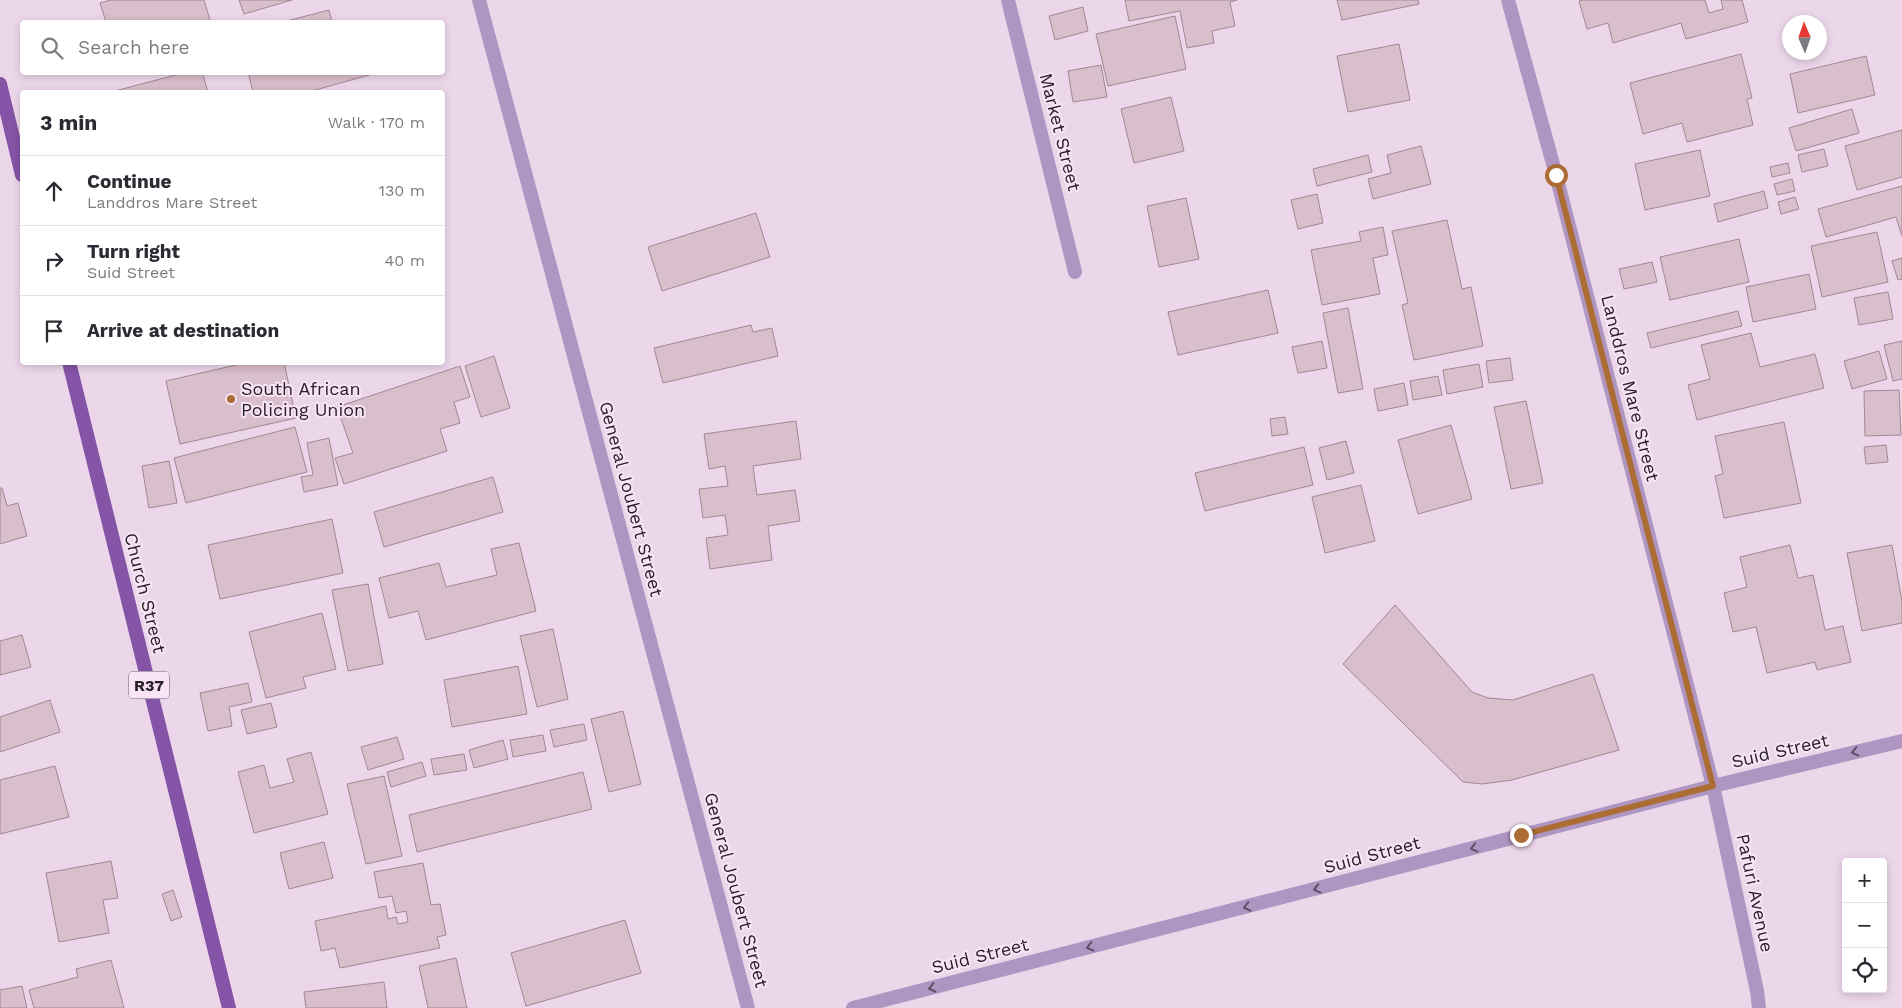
<!DOCTYPE html>
<html lang="en">
<head>
<meta charset="utf-8">
<style>
	:root { --surface:#fff; --page:#f7f7f7; --text:#2b2b33; --muted:#7c7c81; --line:#e1e1e2 }
	body { margin:0; font-family:"Work Sans",sans-serif; background:var(--page); color:var(--text) }
	.controls { position:absolute; right:15px; bottom:15px; display:grid; overflow:hidden; border-radius:5px; box-shadow:0 2px 8px #0003 }
	.controls button { width:45px; height:45px; display:grid; place-items:center; padding:0; border:0; border-bottom:1px solid var(--line); background:var(--surface); color:var(--text); font:25px sans-serif }
	.compass { position:absolute; left:1782px; top:15px; width:45px; height:45px; border-radius:50%; background:var(--surface); box-shadow:0 2px 8px #0003; rotate:358deg }
	.stop { position:absolute; width:15px; height:15px; margin:-11px; border:4px solid #ac6d34; border-radius:50%; background:#fff }
	.stop.end { background:#ac6d34; border-color:#fff; box-shadow:0 1px 5px #0008 }
	.list { margin:0; padding:0; list-style:none }
	h2 { display:flex; justify-content:space-between; align-items:center; height:65px; margin:0; padding:0 20px; font-size:21px }
	h2 small { font-size:16px; font-weight:400; color:var(--muted) }
	.list li { display:grid; grid-template-columns:32px 1fr auto; gap:15px; align-items:center; box-sizing:border-box; height:70px; padding:0 20px; border-top:1px solid var(--line) }
	.list b { display:block; font-size:19px; white-space:nowrap }
	.list p { margin:0; font-size:16px; white-space:nowrap; color:var(--muted) }
	.list em { font-size:16px; font-style:normal; color:var(--muted) }
	.icon { flex:none; width:28px; height:28px; fill:none; stroke:currentColor; stroke-width:2; stroke-linecap:round; stroke-linejoin:round }
	.map { position:relative; flex:none; width:1902px; height:1008px; overflow:hidden }
	.search { position:absolute; background:var(--surface); box-shadow:0 2px 8px #0003; left:20px; top:20px; width:425px; height:55px; display:flex; align-items:center; gap:12px; box-sizing:border-box; padding:0 18px; border-radius:5px; color:var(--muted); font-size:19px }
	.panel { position:absolute; background:var(--surface); box-shadow:0 2px 8px #0003; left:20px; top:90px; width:425px; height:275px; border-radius:5px }
	.map>svg:first-child { display:block }
	.building { fill:#d9becb; stroke:#a18894 }
	.lines { fill:none; stroke-linecap:round; stroke-linejoin:round }
	.minor { stroke:#af95c2; stroke-width:14 }
	.tertiary { stroke:#af95c2; stroke-width:14 }
	.primary { stroke:#8654a6; stroke-width:14 }
	.oneway { stroke:#5f4f66 }
	.route { stroke:#ac6d34; stroke-width:6 }
	.poi-dot { fill:#ac6d34; stroke:#f9e4f7; stroke-width:2 }
	.labels { text-anchor:middle; stroke-width:4; stroke-linejoin:round; paint-order:stroke }
	.shield { fill:#f9e4f7; stroke:#675c66; stroke-width:1 }
	.shield-label { font-size:16px; font-weight:bold; fill:#292128 }
	.street-label { font-size:18px; fill:#292128; stroke:#f9e4f7 }
	.poi-label { font-size:18px; fill:#292128; stroke:#f9e4f7; text-anchor:start }
</style>
</head>
<body>
<div class="map">
<svg width="1902" height="1008" viewBox="0 0 1902 1008">
	<rect width="100%" height="100%" fill="#ecd7ea"/>
	<g class="building">
		<polygon points="111,0 204,0 210,20 201,22 106,22 100,3"/>
		<polygon points="239,0 292,0 244,14"/>
		<polygon points="1125,0 1237,0 1230,2 1235,26 1212,31 1214,43 1187,48 1180,11 1129,21"/>
		<polygon points="1337,0 1418,0 1419,4 1342,20"/>
		<polygon points="1583,0 1705,0 1709,13 1723,9 1721,0 1742,0 1748,22 1686,39 1681,23 1613,43 1608,23 1587,29 1579,1"/>
		<polygon points="1083,7 1088,31 1055,40 1049,16"/>
		<polygon points="329,10 332,22 283,22"/>
		<polygon points="1175,16 1186,69 1108,86 1096,34"/>
		<polygon points="1399,44 1410,100 1348,112 1337,56"/>
		<polygon points="1741,54 1752,98 1747,99 1753,125 1687,142 1682,123 1643,134 1630,83"/>
		<polygon points="1866,56 1875,95 1798,113 1790,74"/>
		<polygon points="1101,65 1107,97 1073,102 1068,71"/>
		<polygon points="187,72 202,72 208,92 111,92"/>
		<polygon points="248,72 380,72 308,92 253,92"/>
		<polygon points="1171,97 1184,151 1134,163 1121,109"/>
		<polygon points="1852,109 1859,133 1796,151 1789,128"/>
		<polygon points="1902,130 1902,177 1857,190 1845,146"/>
		<polygon points="1421,146 1431,184 1373,199 1368,179 1391,173 1387,155"/>
		<polygon points="1824,149 1828,166 1802,172 1798,155"/>
		<polygon points="1700,150 1710,196 1645,210 1635,164"/>
		<polygon points="1368,155 1372,172 1317,186 1313,169"/>
		<polygon points="1788,163 1790,173 1772,177 1770,167"/>
		<polygon points="1792,179 1795,191 1777,195 1774,184"/>
		<polygon points="1902,186 1902,236 1896,217 1826,237 1818,209"/>
		<polygon points="1764,191 1768,208 1718,222 1714,204"/>
		<polygon points="1317,194 1323,223 1298,229 1291,200"/>
		<polygon points="1795,197 1799,209 1781,214 1778,202"/>
		<polygon points="1186,198 1199,259 1159,267 1147,206"/>
		<polygon points="756,213 770,257 662,291 648,247"/>
		<polygon points="1447,220 1462,289 1471,287 1483,346 1414,360 1402,305 1408,303 1392,231"/>
		<polygon points="1383,227 1388,255 1373,258 1380,294 1322,305 1311,250 1361,241 1359,232"/>
		<polygon points="1877,232 1888,282 1822,297 1811,246"/>
		<polygon points="1739,239 1749,282 1670,300 1660,257"/>
		<polygon points="1902,258 1902,279 1898,280 1892,261"/>
		<polygon points="1652,262 1657,282 1624,289 1619,269"/>
		<polygon points="1809,274 1816,309 1753,322 1746,287"/>
		<polygon points="1268,290 1278,333 1178,355 1168,312"/>
		<polygon points="1888,292 1893,319 1859,325 1854,298"/>
		<polygon points="1348,308 1363,389 1338,393 1323,313"/>
		<polygon points="1738,311 1742,326 1651,348 1647,333"/>
		<polygon points="751,325 753,332 772,328 778,356 663,383 654,348"/>
		<polygon points="1751,333 1760,367 1815,354 1824,388 1697,420 1688,385 1710,379 1701,345"/>
		<polygon points="1322,341 1327,368 1298,373 1292,347"/>
		<polygon points="1902,341 1902,379 1893,381 1884,345"/>
		<polygon points="1879,351 1887,379 1852,389 1844,361"/>
		<polygon points="494,356 510,408 481,417 465,366"/>
		<polygon points="1510,358 1513,380 1489,383 1486,361"/>
		<polygon points="249,362 284,362 296,418 180,444 166,381"/>
		<polygon points="1479,364 1483,387 1447,394 1443,370"/>
		<polygon points="460,366 470,397 454,402 460,423 440,429 447,451 344,484 335,458 353,453 337,407"/>
		<polygon points="1438,376 1442,395 1413,400 1410,381"/>
		<polygon points="1404,383 1408,405 1378,411 1374,389"/>
		<polygon points="1899,390 1901,435 1865,436 1864,391"/>
		<polygon points="1526,401 1543,483 1511,489 1494,407"/>
		<polygon points="1285,417 1288,434 1272,436 1270,419"/>
		<polygon points="796,421 801,459 753,466 757,495 795,490 800,521 768,526 772,560 710,569 706,538 728,535 725,515 703,518 699,489 728,486 725,466 709,469 704,434"/>
		<polygon points="1784,422 1801,503 1724,518 1715,476 1723,474 1715,436"/>
		<polygon points="1451,425 1472,499 1418,514 1398,440"/>
		<polygon points="295,427 307,472 186,503 174,458"/>
		<polygon points="329,438 338,485 304,492 301,477 313,475 307,443"/>
		<polygon points="1346,441 1354,473 1327,480 1319,448"/>
		<polygon points="1886,445 1888,462 1866,464 1864,447"/>
		<polygon points="1304,447 1313,485 1205,511 1195,473"/>
		<polygon points="169,461 177,503 149,508 142,466"/>
		<polygon points="493,477 503,512 384,547 374,512"/>
		<polygon points="1361,485 1375,541 1325,553 1312,497"/>
		<polygon points="0,488 2,488 7,506 18,503 27,536 0,544"/>
		<polygon points="332,519 343,573 220,599 208,545"/>
		<polygon points="519,543 536,611 426,640 418,611 389,618 379,578 439,563 446,587 497,575 491,549"/>
		<polygon points="1790,545 1798,578 1813,575 1825,630 1843,626 1851,662 1817,670 1815,662 1767,673 1756,627 1733,632 1724,593 1747,587 1740,557"/>
		<polygon points="1892,545 1902,601 1902,623 1862,631 1847,553"/>
		<polygon points="368,584 383,664 348,671 332,590"/>
		<polygon points="1395,605 1472,692 1488,698 1513,700 1593,674 1619,750 1512,780 1482,784 1463,782 1343,664"/>
		<polygon points="322,613 336,669 303,677 306,688 266,698 249,632"/>
		<polygon points="553,629 568,699 537,707 520,636"/>
		<polygon points="22,635 31,667 0,675 0,641"/>
		<polygon points="518,666 527,714 452,727 444,680"/>
		<polygon points="248,683 252,702 229,707 232,726 208,731 200,693"/>
		<polygon points="50,700 60,732 0,752 0,717"/>
		<polygon points="271,703 277,727 247,734 241,710"/>
		<polygon points="623,711 641,784 609,792 591,719"/>
		<polygon points="584,724 587,740 554,747 550,730"/>
		<polygon points="543,735 546,751 513,757 510,740"/>
		<polygon points="397,737 404,759 368,770 361,747"/>
		<polygon points="503,740 508,759 474,768 469,750"/>
		<polygon points="311,752 328,814 254,833 238,772 264,765 270,788 294,782 287,759"/>
		<polygon points="464,754 467,770 434,775 431,759"/>
		<polygon points="422,762 426,776 391,787 387,772"/>
		<polygon points="55,766 69,817 0,834 0,780"/>
		<polygon points="583,772 592,809 417,852 409,815"/>
		<polygon points="384,776 402,856 366,864 347,784"/>
		<polygon points="324,842 333,878 289,889 280,853"/>
		<polygon points="111,861 118,898 103,900 109,933 59,942 46,873"/>
		<polygon points="423,863 431,905 440,904 446,935 437,937 440,948 340,968 335,948 321,951 315,921 386,906 388,919 396,917 398,924 408,922 406,911 396,913 392,896 379,898 374,872"/>
		<polygon points="173,890 182,917 171,921 162,894"/>
		<polygon points="625,920 641,973 526,1006 511,953"/>
		<polygon points="456,958 467,1008 428,1008 419,966"/>
		<polygon points="111,960 124,1008 34,1008 29,990 78,977 76,969"/>
		<polygon points="384,982 387,1008 306,1008 304,992"/>
		<polygon points="22,986 27,1008 0,1008 0,990"/>
	</g>
	<g class="lines">
		<g class="minor">
			<polyline points="479,0 748,1008"/>
			<polyline points="1008,0 1075,272"/>
			<polyline points="1508,0 1556,175 1713,786 1757,991 1759,1008"/>
		</g>
		<polyline class="tertiary" points="853,1008 1713,786 1902,741"/>
		<g class="primary">
			<polyline points="0,84 22,175"/>
			<polyline points="69,362 229,1008"/>
		</g>
	</g>
	<defs><path id="oneway-chevron" d="M-2-3.5L2.5 0L-2 3.5" fill="none" stroke-width="1.6" stroke-linecap="round" stroke-linejoin="round" transform="scale(1.25)"/></defs>
	<g class="oneway">
		<use href="#oneway-chevron" transform="translate(1855 752) rotate(167)"/>
		<use href="#oneway-chevron" transform="translate(1474 848) rotate(165)"/>
		<use href="#oneway-chevron" transform="translate(1317 889) rotate(165)"/>
		<use href="#oneway-chevron" transform="translate(1247 907) rotate(166)"/>
		<use href="#oneway-chevron" transform="translate(1090 947) rotate(166)"/>
		<use href="#oneway-chevron" transform="translate(932 988) rotate(166)"/>
	</g>
	<g class="lines">
		<polyline class="route" points="1521,835 1713,786 1556,175"/>
	</g>
	<circle class="poi-dot" cx="231" cy="399" r="5"/>
	<g class="labels">
		<rect class="shield" x="129" y="671.5" width="40" height="27" rx="4"/>
		<g class="shield-label">
			<text x="149" y="691">R37</text>
		</g>
		<g class="street-label">
			<text transform="translate(1060 132) rotate(76)" y="6">Market Street</text>
			<text transform="translate(1630 388) rotate(76)" y="6">Landdros Mare Street</text>
			<text transform="translate(631 499) rotate(75)" y="6">General Joubert Street</text>
			<text transform="translate(145 593) rotate(76)" y="6">Church Street</text>
			<text transform="translate(1780 751) rotate(-13)" y="6">Suid Street</text>
			<text transform="translate(1372 855) rotate(-15)" y="6">Suid Street</text>
			<text transform="translate(736 890) rotate(75)" y="6">General Joubert Street</text>
			<text transform="translate(1755 893) rotate(78)" y="6">Pafuri Avenue</text>
			<text transform="translate(980 956) rotate(-14)" y="6">Suid Street</text>
		</g>
		<g class="poi-label">
			<text x="241" y="395">South African<tspan x="241" dy="21">Policing Union</tspan></text>
		</g>
	</g>
</svg>
<div class="controls">
<button>+</button>
<button>−</button>
<button><svg class="icon" aria-label="locate" viewBox="0 0 24 24"><circle cx="12" cy="12" r="6"/><path d="M12 2v4M12 18v4M2 12h4M18 12h4"/></svg></button>
</div>
<svg class="compass" viewBox="-18 -18 36 36"><path d="M0-13l5 13h-10z" fill="#e53935"/><path d="M0 13l5-13h-10z" fill="#7c7c81"/></svg>
<div class="stop" style="left:1556px;top:175px"></div>
<div class="stop end" style="left:1521px;top:835px"></div>
<div class="search"><svg class="icon" aria-label="search" viewBox="0 0 24 24"><circle cx="10" cy="10" r="6"/><path d="M15 15l6 6"/></svg>Search here</div>
<section class="panel">
<h2>3 min<small>Walk · 170 m</small></h2>
<ul class="list">
<li><svg class="icon" aria-label="ahead" viewBox="0 0 24 24"><path d="M12 20V5M6 11l6-6 6 6"/></svg><div><b>Continue</b><p>Landdros Mare Street</p></div><em>130 m</em></li>
<li><svg class="icon" aria-label="right" viewBox="0 0 24 24"><path d="M7 20v-9h11M14 6l5 5-5 5"/></svg><div><b>Turn right</b><p>Suid Street</p></div><em>40 m</em></li>
<li><svg class="icon" aria-label="arrive" viewBox="0 0 24 24"><path d="M6 21V4h12l-3 4 3 4H6"/></svg><div><b>Arrive at destination</b></div></li>
</ul>
</section>
</div>
</body>
</html>
